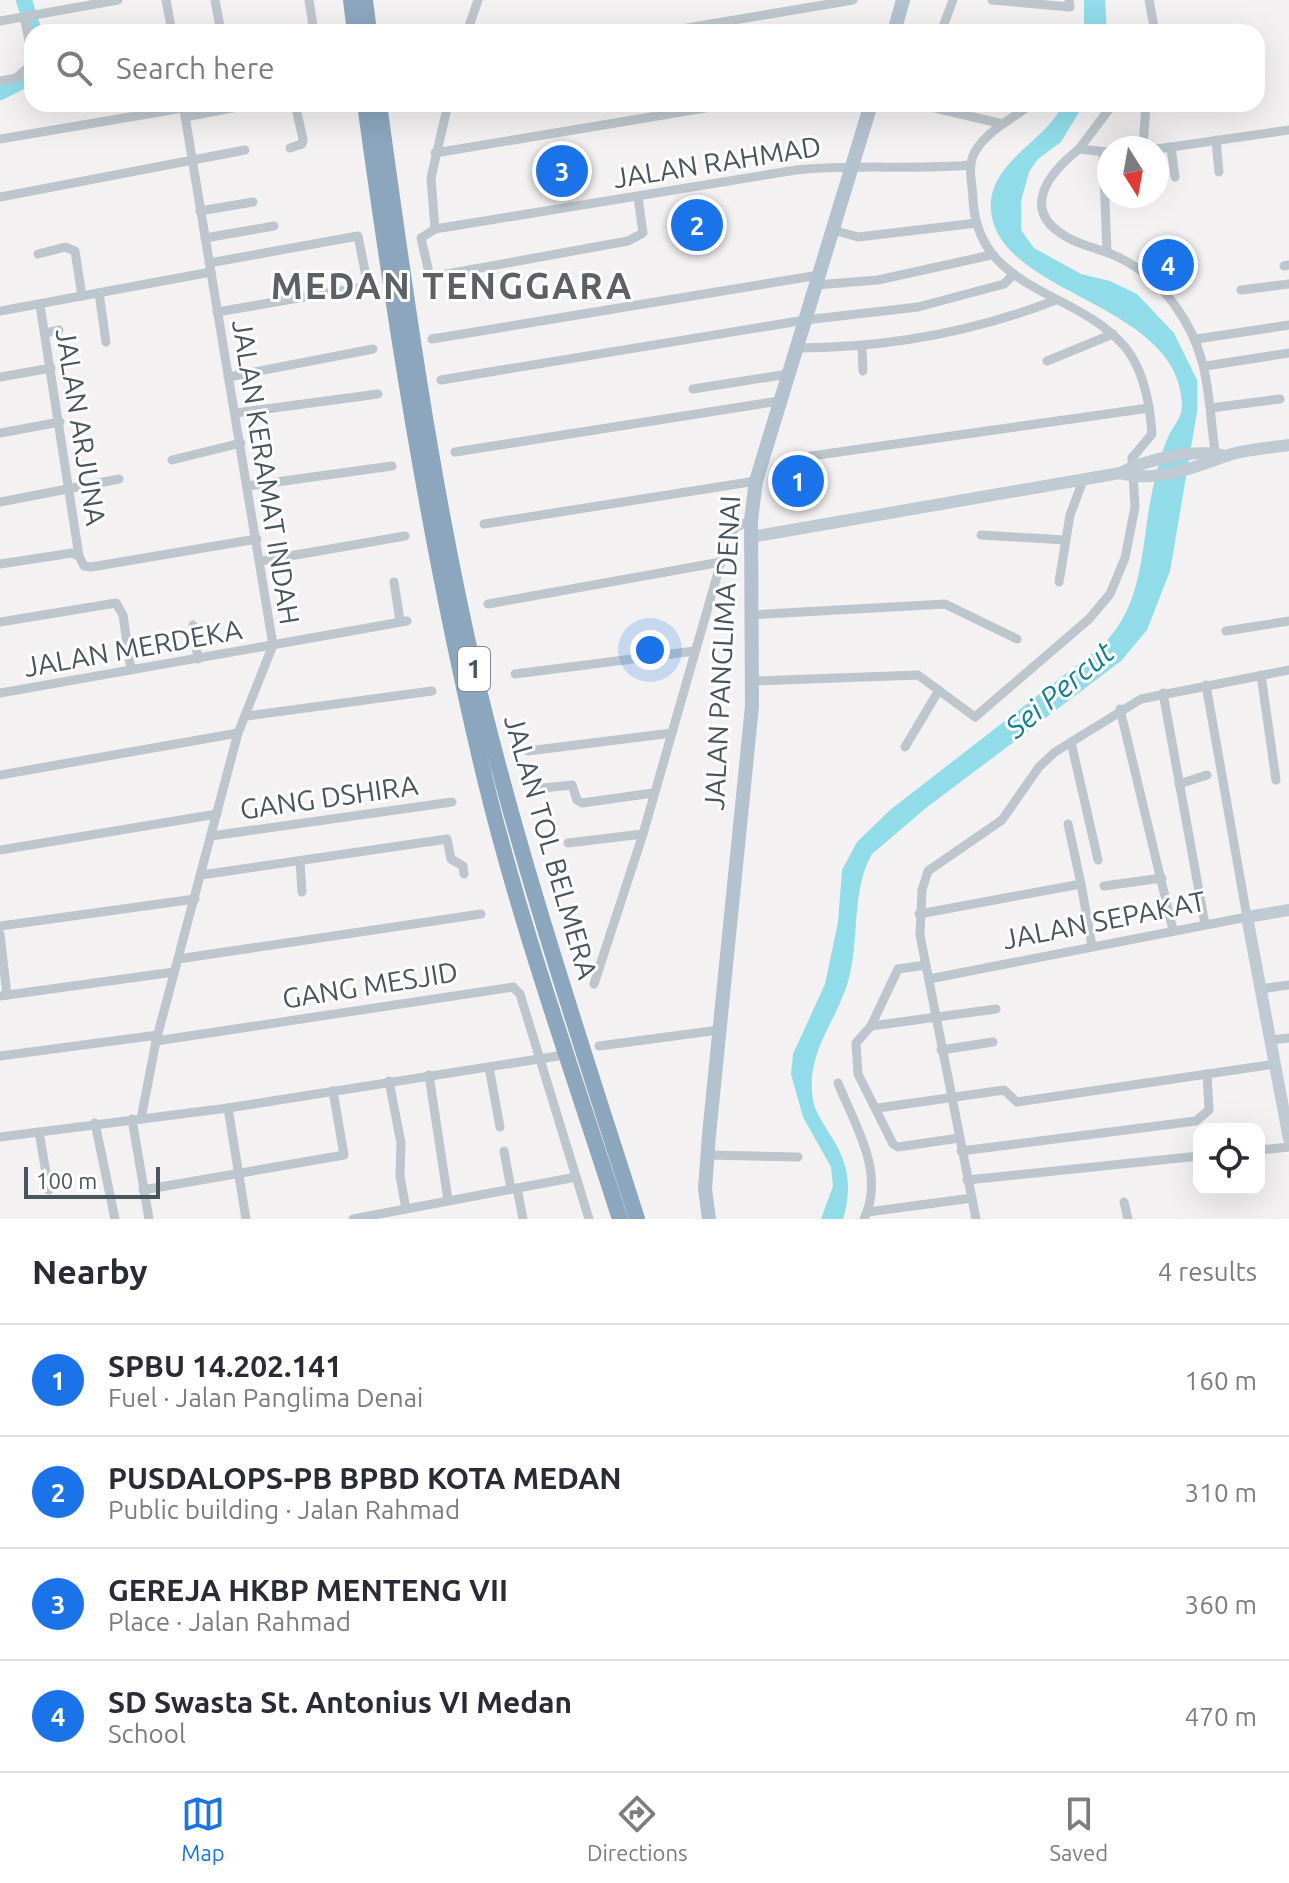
<!DOCTYPE html>
<html lang="en">
<head>
<meta charset="utf-8">
<style>
	:root { --surface:#fff; --page:#f2f2f3; --text:#2b2b33; --muted:#7c7c81; --line:#e1e1e2; --accent:#1a73e8 }
	body { margin:0; font-family:Ubuntu,sans-serif; background:var(--page); color:var(--text) }
	.controls { position:absolute; right:24px; bottom:24px; display:grid; overflow:hidden; border-radius:16px; box-shadow:0 8px 32px #0002 }
	.controls button { width:72px; height:72px; display:grid; place-items:center; padding:0; border:0; border-bottom:2px solid var(--line); background:var(--surface); color:var(--text); font:40px sans-serif }
	.compass { position:absolute; left:1097px; top:136px; width:72px; height:72px; border-radius:50%; background:var(--surface); box-shadow:0 8px 32px #0002; rotate:169deg }
	.scale { position:absolute; left:24px; bottom:20px; width:136px; box-sizing:border-box; padding-left:8px; border:4px solid #49555d; border-top:0; font-size:22px; line-height:28px; white-space:nowrap; color:#49555d; -webkit-text-stroke:6px #fff; paint-order:stroke }
	.you { position:absolute; left:650px; top:650px; width:28px; height:28px; margin:-20px; border:6px solid #fff; border-radius:50%; background:#1a73e8; box-shadow:0 0 0 12px #1a73e833 }
	.badge { display:grid; place-items:center; width:52px; height:52px; border-radius:50%; background:var(--accent); color:#fff; font-size:26px; font-weight:700 }
	.pin { position:absolute; translate:-50% -50%; border:4px solid #fff; box-shadow:0 2px 8px #0006 }
	.list { margin:0; padding:0; list-style:none }
	h2 { display:flex; justify-content:space-between; align-items:center; height:104px; margin:0; padding:0 32px; font-size:34px }
	h2 small { font-size:26px; font-weight:400; color:var(--muted) }
	.list li { display:grid; grid-template-columns:52px 1fr auto; gap:24px; align-items:center; box-sizing:border-box; height:112px; padding:0 32px; border-top:2px solid var(--line) }
	.list b { display:block; font-size:30px; white-space:nowrap }
	.list p { margin:0; font-size:26px; white-space:nowrap; color:var(--muted) }
	.list em { font-size:26px; font-style:normal; color:var(--muted) }
	.icon { flex:none; width:44px; height:44px; fill:none; stroke:currentColor; stroke-width:2; stroke-linecap:round; stroke-linejoin:round }
	.map { position:relative; flex:none; width:1289px; height:1219px; overflow:hidden }
	.search { position:absolute; background:var(--surface); box-shadow:0 8px 32px #0002; left:24px; right:24px; top:24px; height:88px; display:flex; align-items:center; gap:20px; box-sizing:border-box; padding:0 28px; border-radius:24px; color:var(--muted); font-size:30px }
	.sheet { height:552px; background:var(--surface) }
	nav { display:flex; justify-content:space-around; align-items:center; box-sizing:border-box; height:112px; border-top:2px solid var(--line); background:var(--surface); font-size:22px; color:var(--muted) }
	nav a { display:grid; justify-items:center; gap:4px }
	nav .on { color:var(--accent) }
	.map>svg:first-child { display:block }
	.water { fill:#91dce9 }
	.lines { fill:none; stroke-linecap:round; stroke-linejoin:round }
	.river { stroke:#91dce9; stroke-width:16 }
	.street { stroke:#bdc6cc; stroke-width:9 }
	.secondary { stroke:#bfcad3; stroke-width:12 }
	.primary { stroke:#b2c2ce; stroke-width:14 }
	.highway { stroke:#8ba6bd; stroke-width:16 }
	.labels { text-anchor:middle; stroke-width:6; stroke-linejoin:round; paint-order:stroke }
	.shield { fill:#fff; stroke:#80888e; stroke-width:2 }
	.shield-label { font-size:26px; font-weight:bold; fill:#49555d }
	.street-label { font-size:28px; fill:#49555d; stroke:#fff }
	.water-label { font-size:30px; font-style:italic; fill:#127f90; stroke:#fff }
	.district-label { font-size:36px; font-weight:bold; letter-spacing:2px; fill:#5d6165; stroke:#fff }
</style>
</head>
<body>
<div class="map">
<svg width="1289" height="1219" viewBox="0 0 1289 1219">
	<rect width="100%" height="100%" fill="#f3f1f1"/>
	<g class="water">
		<polygon points="1084,0 1105,0 1107,32 1084,32"/>
		<path d="M1063,104H1084L1061,142L1038,159L1029,172L1021,201V230L1034,248L1081,274L1110,281L1137,294L1174,333L1197,380V412L1170,571L1147,630L1121,661L926,808L872,854C852,888 859,935 850,974C839,1021 805,1049 813,1100C815,1112 823,1122 829,1133C848,1161 853,1186 843,1219H821L833,1186L831,1167L803,1117L791,1074L793,1054L825,984L838,922L842,870L857,842L890,810L1099,648C1138,614 1141,563 1148,515C1152,490 1159,455 1170,433C1175,424 1182,417 1182,405C1180,302 999,296 991,211C987,162 1046,142 1063,104Z"/>
	</g>
	<g class="lines">
		<g class="river">
			<polyline points="24,0 34,32"/>
			<polyline points="0,92 32,76"/>
		</g>
		<g class="street">
			<polyline points="166,0 172,32"/>
			<polyline points="215,0 221,32"/>
			<polyline points="309,0 314,32"/>
			<polyline points="992,0 1070,7 1069,0"/>
			<polyline points="1149,0 1155,32"/>
			<polyline points="0,21 118,0"/>
			<polyline points="467,32 478,0"/>
			<polyline points="663,32 853,0"/>
			<polyline points="941,32 953,0"/>
			<polyline points="0,81 16,78 30,66 32,56 24,16"/>
			<polyline points="918,104 1003,124"/>
			<polyline points="185,117 253,104"/>
			<polyline points="0,139 183,108"/>
			<polyline points="1216,140 1219,172"/>
			<polyline points="1171,147 1175,177"/>
			<polyline points="290,148 302,144 303,139 295,104"/>
			<polyline points="1143,148 1146,104"/>
			<path d="M1079,149C1050,172 1019,209 1065,236C1082,247 1104,249 1122,259C1142,269 1163,288 1176,307C1212,357 1207,400 1216,458"/>
			<polyline points="1157,149 1289,130"/>
			<polyline points="1103,152 1107,252"/>
			<polyline points="1107,152 1079,149 1113,104"/>
			<polyline points="435,153 729,104"/>
			<polyline points="0,197 245,150"/>
			<path d="M638,197L643,233L628,241L430,277L421,238L435,229L796,170C854,164 912,170 971,165"/>
			<polyline points="200,211 253,202"/>
			<polyline points="435,229 431,178 448,104"/>
			<polyline points="833,230 858,237 977,223"/>
			<polyline points="205,238 274,226"/>
			<polyline points="38,254 65,247 75,251 82,296"/>
			<polyline points="209,263 358,236 368,286"/>
			<polyline points="1284,266 1289,265"/>
			<polyline points="816,285 878,280 991,255"/>
			<polyline points="1241,290 1289,284"/>
			<polyline points="99,293 106,342"/>
			<polyline points="40,305 79,556"/>
			<polyline points="0,311 211,272"/>
			<polyline points="217,312 363,287"/>
			<polyline points="45,333 59,330"/>
			<polyline points="432,339 819,275"/>
			<polyline points="1197,339 1289,325"/>
			<polyline points="862,347 863,371"/>
			<path d="M796,348C884,348 974,332 1056,300"/>
			<polyline points="1047,361 1113,334"/>
			<polyline points="1206,366 1289,353"/>
			<polyline points="0,377 51,368"/>
			<polyline points="228,377 373,349"/>
			<polyline points="441,380 805,320 918,307 1004,284 1014,274"/>
			<polyline points="693,389 788,374"/>
			<polyline points="1211,408 1280,399"/>
			<polyline points="236,413 378,394"/>
			<polyline points="0,433 60,422"/>
			<polyline points="455,452 779,401"/>
			<polyline points="811,456 1149,408"/>
			<polyline points="172,460 241,443"/>
			<polyline points="248,486 392,466"/>
			<polyline points="0,502 119,479"/>
			<polyline points="484,524 756,481"/>
			<polyline points="981,535 1065,540"/>
			<polyline points="261,561 405,536"/>
			<polyline points="0,564 72,553 79,556 84,566 91,567 257,539"/>
			<polyline points="394,582 400,621"/>
			<polyline points="1059,582 1070,515 1084,478"/>
			<polyline points="488,604 721,562"/>
			<polyline points="750,615 945,604 1017,639"/>
			<polyline points="0,622 116,603 123,615 131,670"/>
			<polyline points="193,625 198,659"/>
			<polyline points="1226,631 1289,621"/>
			<polyline points="515,674 695,651"/>
			<polyline points="1261,675 1276,780"/>
			<path d="M752,681L918,675L975,717L1089,619L1110,594L1125,558L1135,507L1132,458L1152,434C1150,404 1144,370 1125,347C1076,289 978,292 973,200C973,188 969,174 971,163C975,137 1013,118 1032,104"/>
			<polyline points="0,693 407,621"/>
			<polyline points="1163,693 1205,924"/>
			<polyline points="1120,709 1173,930"/>
			<polyline points="247,716 432,691"/>
			<polyline points="1071,742 1098,860"/>
			<polyline points="905,747 939,690"/>
			<polyline points="528,751 672,733"/>
			<polyline points="0,775 238,733"/>
			<polyline points="1179,784 1207,775"/>
			<polyline points="543,788 572,785 577,800 582,803 653,793"/>
			<polyline points="211,836 452,802"/>
			<polyline points="568,843 643,834"/>
			<polyline points="0,850 217,814"/>
			<polyline points="300,861 302,892"/>
			<polyline points="201,875 447,839 451,859 463,866 464,874"/>
			<polyline points="1081,884 1092,946"/>
			<polyline points="1104,886 1162,878"/>
			<polyline points="919,914 1081,884 1068,824"/>
			<polyline points="0,926 195,899"/>
			<polyline points="0,934 7,995"/>
			<polyline points="178,959 481,914"/>
			<polyline points="926,965 898,969 871,1026 856,1043 858,1074 893,1144 898,1147 959,1138"/>
			<polyline points="929,979 1247,917 1206,685"/>
			<polyline points="594,984 643,834 727,541 735,528 751,520"/>
			<polyline points="1260,989 1289,985"/>
			<polyline points="0,996 174,972"/>
			<polyline points="871,1026 996,1009"/>
			<polyline points="1270,1040 1289,1038"/>
			<polyline points="156,1041 513,987 520,994 589,1219"/>
			<polyline points="599,1046 719,1030"/>
			<polyline points="941,1050 993,1042"/>
			<polyline points="0,1056 158,1035"/>
			<polyline points="489,1067 500,1127"/>
			<polyline points="429,1075 448,1200"/>
			<polyline points="389,1081 401,1143 400,1176 406,1209"/>
			<path d="M838,1083C855,1126 886,1172 864,1219"/>
			<polyline points="228,1108 246,1219"/>
			<polyline points="878,1108 1004,1090 1017,1102 1275,1064"/>
			<polyline points="132,1119 149,1219"/>
			<polyline points="141,1119 156,1041 238,733 273,645 183,104"/>
			<polyline points="95,1123 115,1219"/>
			<polyline points="39,1132 49,1190"/>
			<polyline points="0,1137 228,1108 558,1056"/>
			<polyline points="1259,1150 1289,1147"/>
			<polyline points="504,1151 511,1189"/>
			<polyline points="961,1151 1196,1121 1209,1110 1207,1074"/>
			<polyline points="708,1155 798,1157"/>
			<polyline points="967,1180 1199,1156"/>
			<polyline points="517,1188 523,1219"/>
			<polyline points="143,1190 344,1155 333,1091"/>
			<polyline points="1124,1202 1128,1219"/>
			<polyline points="868,1212 972,1198"/>
			<polyline points="353,1219 576,1177"/>
			<polyline points="976,1219 920,935 922,890 928,871 1002,820 1039,767 1055,752 1141,699 1289,670"/>
		</g>
		<g class="secondary">
			<path d="M1120,473C1154,483 1194,468 1226,456C1245,449 1269,448 1289,445"/>
			<path d="M751,537L1120,473C1148,459 1195,448 1226,456"/>
			<polyline points="1289,910 1247,917 1289,1139"/>
		</g>
		<g class="primary">
			<polyline points="894,32 903,0"/>
			<polyline points="709,1219 705,1189 709,1135 752,706 751,520 756,481 871,104"/>
		</g>
		<g class="highway">
			<polyline points="351,0 355,32"/>
			<polyline points="365,0 369,32"/>
			<path d="M365,104C396,330 431,553 484,775C520,925 573,1072 620,1219"/>
			<path d="M379,104C405,293 431,483 474,669C518,856 579,1037 637,1219"/>
		</g>
	</g>
	<g class="labels">
		<rect class="shield" x="458" y="647" width="32" height="44" rx="6"/>
		<g class="shield-label">
			<text x="474" y="678">1</text>
		</g>
		<g class="street-label">
			<text transform="translate(717 162) rotate(-9)" y="10">JALAN RAHMAD</text>
			<text transform="translate(81 427) rotate(81)" y="10">JALAN ARJUNA</text>
			<text transform="translate(266 472) rotate(81)" y="10">JALAN KERAMAT INDAH</text>
			<text transform="translate(133 648) rotate(-10)" y="10">JALAN MERDEKA</text>
			<text transform="translate(722 653) rotate(-87)" y="10">JALAN PANGLIMA DENAI</text>
			<text transform="translate(329 797) rotate(-8)" y="10">GANG DSHIRA</text>
			<text transform="translate(551 847) rotate(74)" y="10">JALAN TOL BELMERA</text>
			<text transform="translate(1104 920) rotate(-11)" y="10">JALAN SEPAKAT</text>
			<text transform="translate(370 985) rotate(-9)" y="10">GANG MESJID</text>
		</g>
		<g class="water-label">
			<text transform="translate(1060 690) rotate(-40)" y="10">Sei Percut</text>
		</g>
		<g class="district-label">
			<text x="452" y="299">MEDAN TENGGARA</text>
		</g>
	</g>
</svg>
<div class="controls">
<button><svg class="icon" aria-label="locate" viewBox="0 0 24 24"><circle cx="12" cy="12" r="6"/><path d="M12 2v4M12 18v4M2 12h4M18 12h4"/></svg></button>
</div>
<svg class="compass" viewBox="-18 -18 36 36"><path d="M0-13l5 13h-10z" fill="#e53935"/><path d="M0 13l5-13h-10z" fill="#7c7c81"/></svg>
<div class="scale">100 m</div>
<div class="you"></div>
<div class="pin badge" style="left:798px;top:481px">1</div>
<div class="pin badge" style="left:697px;top:225px">2</div>
<div class="pin badge" style="left:562px;top:171px">3</div>
<div class="pin badge" style="left:1168px;top:265px">4</div>
<div class="search"><svg class="icon" aria-label="search" viewBox="0 0 24 24"><circle cx="10" cy="10" r="6"/><path d="M15 15l6 6"/></svg>Search here</div>
</div>
<section class="sheet">
<h2>Nearby<small>4 results</small></h2>
<ul class="list">
<li><span class="badge">1</span><div><b>SPBU 14.202.141</b><p>Fuel · Jalan Panglima Denai</p></div><em>160 m</em></li>
<li><span class="badge">2</span><div><b>PUSDALOPS-PB BPBD KOTA MEDAN</b><p>Public building · Jalan Rahmad</p></div><em>310 m</em></li>
<li><span class="badge">3</span><div><b>GEREJA HKBP MENTENG VII</b><p>Place · Jalan Rahmad</p></div><em>360 m</em></li>
<li><span class="badge">4</span><div><b>SD Swasta St. Antonius VI Medan</b><p>School</p></div><em>470 m</em></li>
</ul>
</section>
<nav>
<a class="on"><svg class="icon" aria-label="map" viewBox="0 0 24 24"><path d="M3 6l6-2 6 2 6-2v14l-6 2-6-2-6 2zM9 4v14M15 6v14"/></svg>Map</a>
<a><svg class="icon" aria-label="directions" viewBox="0 0 24 24"><path d="M12 3l9 9-9 9-9-9zM9 14v-3h6M13 9l2 2-2 2"/></svg>Directions</a>
<a><svg class="icon" aria-label="saved" viewBox="0 0 24 24"><path d="M7 4h10v16l-5-4-5 4z"/></svg>Saved</a>
</nav>
</body>
</html>
